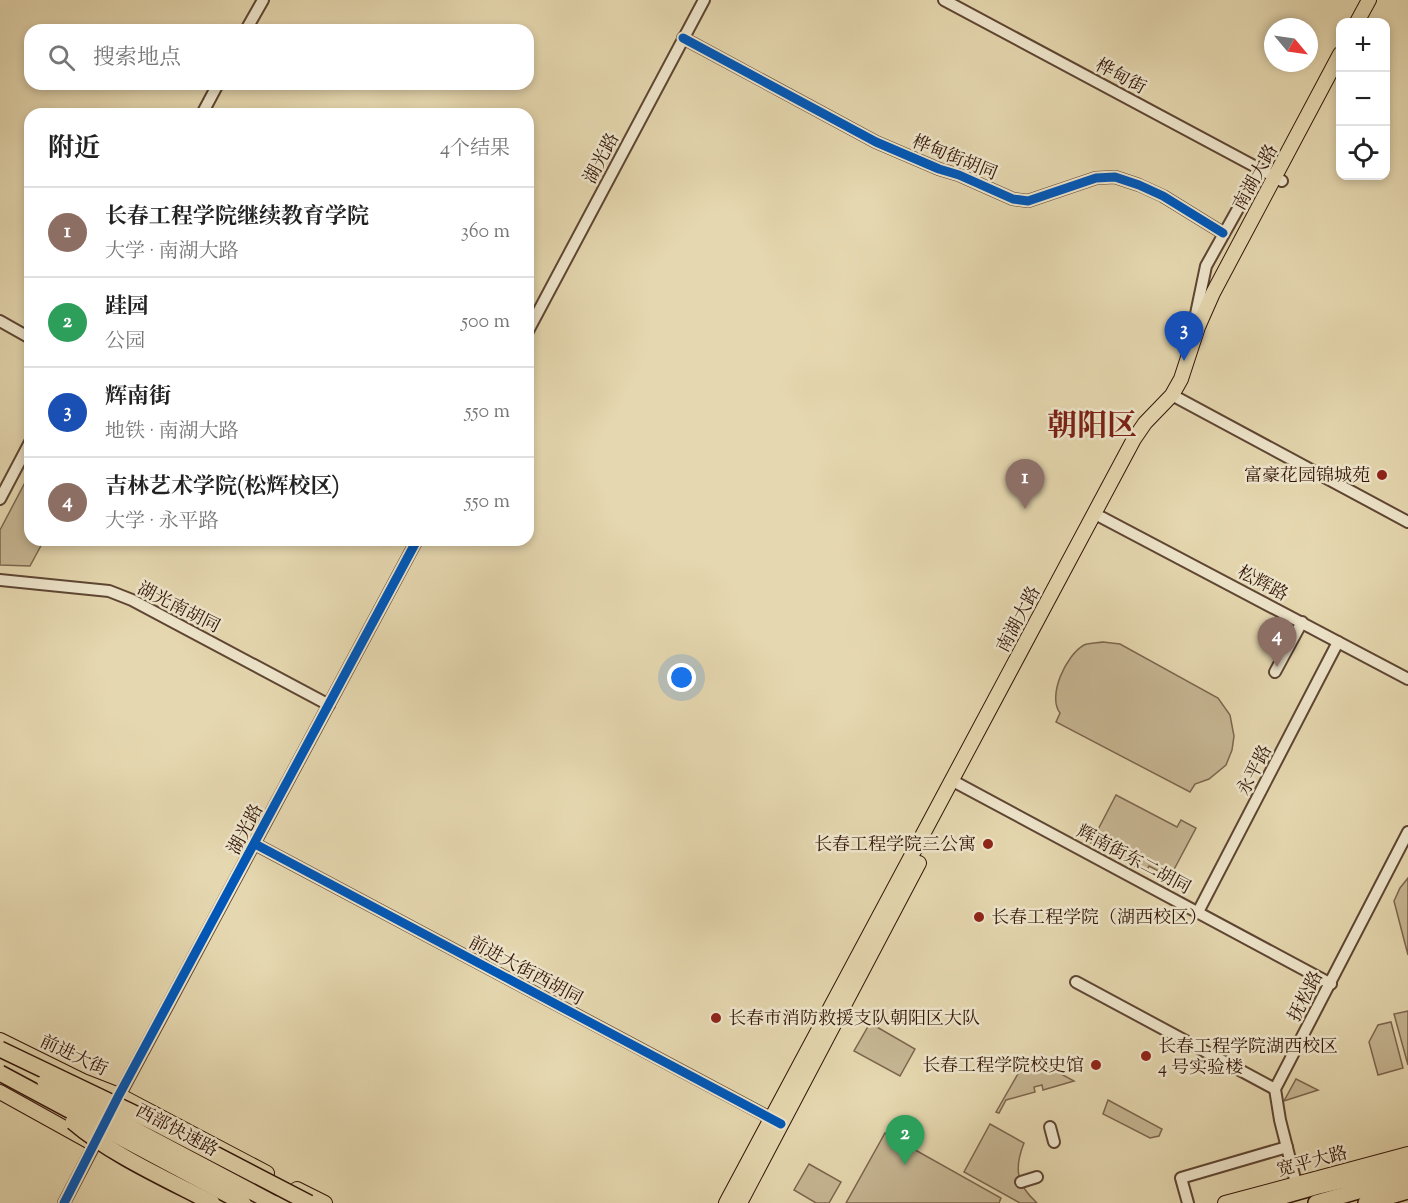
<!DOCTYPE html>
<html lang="zh">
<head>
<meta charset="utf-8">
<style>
	:root { --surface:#fff; --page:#f6f6f6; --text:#222; --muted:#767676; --line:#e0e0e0; --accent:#111827 }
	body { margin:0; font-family:"Sorts Mill Goudy","Noto Serif SC",serif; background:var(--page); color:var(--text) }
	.controls { position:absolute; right:18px; top:18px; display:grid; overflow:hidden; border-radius:12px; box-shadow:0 3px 9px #0003 }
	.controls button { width:54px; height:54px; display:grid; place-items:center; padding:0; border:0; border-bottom:2px solid var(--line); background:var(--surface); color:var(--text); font:30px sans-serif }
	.compass { position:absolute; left:1264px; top:18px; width:54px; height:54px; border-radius:50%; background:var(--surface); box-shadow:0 3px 9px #0003; rotate:119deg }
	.you { position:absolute; left:682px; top:678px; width:21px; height:21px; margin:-15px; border:4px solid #fff; border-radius:50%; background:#1a73e8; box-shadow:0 0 0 9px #1a73e833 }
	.badge { display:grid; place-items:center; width:39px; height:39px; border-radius:50%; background:var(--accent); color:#fff; font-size:20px; font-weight:700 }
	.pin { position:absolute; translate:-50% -50px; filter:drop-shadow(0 2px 3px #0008) }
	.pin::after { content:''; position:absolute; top:32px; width:21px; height:18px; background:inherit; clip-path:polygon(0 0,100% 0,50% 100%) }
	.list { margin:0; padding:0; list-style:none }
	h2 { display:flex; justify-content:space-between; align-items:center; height:78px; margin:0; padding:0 24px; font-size:26px }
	h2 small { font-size:20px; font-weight:400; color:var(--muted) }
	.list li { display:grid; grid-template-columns:39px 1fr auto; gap:18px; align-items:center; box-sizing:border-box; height:90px; padding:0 24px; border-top:2px solid var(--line) }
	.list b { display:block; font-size:22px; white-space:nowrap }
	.list p { margin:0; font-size:20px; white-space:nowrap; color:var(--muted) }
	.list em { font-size:20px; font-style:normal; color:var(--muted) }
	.icon { flex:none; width:33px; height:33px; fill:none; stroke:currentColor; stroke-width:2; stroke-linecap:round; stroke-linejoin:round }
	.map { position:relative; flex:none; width:1408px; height:1203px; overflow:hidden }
	.search { position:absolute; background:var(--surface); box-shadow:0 3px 9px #0003; left:24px; top:24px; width:510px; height:66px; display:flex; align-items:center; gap:15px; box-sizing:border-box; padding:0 21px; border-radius:18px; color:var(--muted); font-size:22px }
	.panel { position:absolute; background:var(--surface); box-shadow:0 3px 9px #0003; left:24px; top:108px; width:510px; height:438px; border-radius:18px }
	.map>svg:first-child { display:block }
	.green { fill:#c6b693; stroke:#7c654e; stroke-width:1.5 }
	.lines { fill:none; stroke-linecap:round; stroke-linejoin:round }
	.minor-casing { stroke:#5e4532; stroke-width:14 }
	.major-casing { stroke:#311408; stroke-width:16 }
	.highway-casing { stroke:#311408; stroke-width:18 }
	.minor { stroke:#eee5cb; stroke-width:10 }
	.major { stroke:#e5d7af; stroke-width:14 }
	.highway { stroke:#e5d7af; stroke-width:15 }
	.highway-bridge-casing { stroke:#311408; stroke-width:18; stroke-linecap:butt }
	.highway-bridge { stroke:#e5d7af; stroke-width:15 }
	.cycleway-casing { stroke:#eee5cb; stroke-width:13 }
	.cycleway { stroke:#0057b8; stroke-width:9 }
	.poi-dot { fill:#8f2418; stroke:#eee5cb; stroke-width:2 }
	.labels { text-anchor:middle; stroke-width:5; stroke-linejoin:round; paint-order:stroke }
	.street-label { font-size:18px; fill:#311408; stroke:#eee5cb }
	.poi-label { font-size:18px; fill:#311408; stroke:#eee5cb; text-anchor:end }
	.town-label { font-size:30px; font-weight:bold; fill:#7a1f14; stroke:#eee5cb }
</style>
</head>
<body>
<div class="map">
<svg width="1408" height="1203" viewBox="0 0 1408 1203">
	<rect width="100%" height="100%" fill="#e5d7af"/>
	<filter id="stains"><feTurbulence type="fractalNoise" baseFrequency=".00333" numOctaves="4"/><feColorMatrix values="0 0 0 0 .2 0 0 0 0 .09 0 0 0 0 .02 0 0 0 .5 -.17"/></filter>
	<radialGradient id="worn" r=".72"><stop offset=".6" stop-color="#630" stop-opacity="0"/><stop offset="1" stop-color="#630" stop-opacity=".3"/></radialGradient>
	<g class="green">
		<polygon points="30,473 30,540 44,540 30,566 0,565 0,530"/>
		<path d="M1103,642L1120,644L1218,698L1230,715L1234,736L1232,750L1226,765L1209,779L1195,784L1190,792L1056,722L1060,713C1047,696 1066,655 1084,645C1089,643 1097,643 1103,642Z"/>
		<polygon points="1116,795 1177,827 1181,820 1196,828 1170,877 1149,866 1146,872 1091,843"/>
		<polygon points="1408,878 1408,955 1394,901 1400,888"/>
		<polygon points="1408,1011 1408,1065 1394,1014"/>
		<polygon points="1391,1022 1403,1068 1378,1075 1369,1042 1378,1025"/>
		<polygon points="870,1023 915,1049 900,1076 854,1051"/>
		<polygon points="1032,1058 1074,1081 1043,1090 1042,1085 1034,1087 1035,1092 1006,1100 999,1113 996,1112 1026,1060"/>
		<polygon points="1296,1079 1318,1090 1284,1101"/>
		<polygon points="1108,1100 1162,1129 1159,1136 1150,1138 1103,1114"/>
		<path d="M990,1124L1024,1143C1014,1168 1016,1184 1037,1203H1020L964,1172Z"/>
		<polygon points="885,1133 1001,1198 999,1203 846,1203"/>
		<polygon points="809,1164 841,1182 829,1203 816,1203 794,1190"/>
	</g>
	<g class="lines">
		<defs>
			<g id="minor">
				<polyline points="944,0 1282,181"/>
				<polyline points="246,30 263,0"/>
				<polyline points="683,38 876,142 939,169 959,175 1013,199 1028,201 1096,178 1115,177 1139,185 1163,196 1223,233"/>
				<polyline points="202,114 218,84"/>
				<polyline points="0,321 30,338"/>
				<polyline points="528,331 704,0"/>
				<polyline points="1192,333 1206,266 1249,189 1262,171"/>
				<polyline points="1172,395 1408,522"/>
				<polyline points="0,499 30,442"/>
				<polyline points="1101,517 1408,679"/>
				<polyline points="0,580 109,591 132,600 329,705"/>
				<polyline points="1275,672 1302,622"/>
				<polyline points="953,781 1331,984"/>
				<polyline points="255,844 776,1121"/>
				<polyline points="1198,912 1338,642"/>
				<polyline points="1076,982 1275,1089"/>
				<polyline points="117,1100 417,540"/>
				<polyline points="1050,1127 1054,1142"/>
				<polyline points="1021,1182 1037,1177"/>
				<polyline points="1296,1183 1280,1120 1275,1089 1408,832"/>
				<polyline points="64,1203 99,1136"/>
				<polyline points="1188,1203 1181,1178 1287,1147"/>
			</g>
			<g id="major">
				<polyline points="1357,22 1369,0"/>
				<polyline points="0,1040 83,1081 119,1095 267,1173"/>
				<polyline points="0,1092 90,1142"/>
				<polyline points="297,1189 325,1203"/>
				<polyline points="263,1190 287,1203"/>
				<polyline points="726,1203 1134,439 1145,423 1172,395 1181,379 1198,327 1213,293 1340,54"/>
				<polyline points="740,1203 919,863"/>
				<polyline points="1225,1203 1408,1154"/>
			</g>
			<g id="highway">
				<polyline points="1259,1203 1315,1187 1408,1165"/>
				<polyline points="1316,1203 1408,1177"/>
				<polyline points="1366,1203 1408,1191"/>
			</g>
		</defs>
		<use href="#minor" class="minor-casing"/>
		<use href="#major" class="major-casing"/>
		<use href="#highway" class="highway-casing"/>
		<use href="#minor" class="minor"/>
		<use href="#major" class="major"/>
		<use href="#highway" class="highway"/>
		<defs>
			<g id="highway-bridge">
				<polyline points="0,1049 161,1126 309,1203"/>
				<polyline points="0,1073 243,1203"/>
				<polyline points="45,1082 273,1203"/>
				<path d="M73,1122C110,1154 168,1180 212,1203"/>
			</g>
		</defs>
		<use href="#highway-bridge" class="highway-bridge-casing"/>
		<use href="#highway-bridge" class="highway-bridge"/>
		<defs>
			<g id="cycleway">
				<polyline points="683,38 876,142 939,169 959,175 1013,199 1028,201 1096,178 1115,177 1139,185 1163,196 1223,233"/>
				<polyline points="255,844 781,1124"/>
				<polyline points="64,1203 119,1095 417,540"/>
			</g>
		</defs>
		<use href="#cycleway" class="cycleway-casing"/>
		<use href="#cycleway" class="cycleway"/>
	</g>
	<g class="poi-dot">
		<circle cx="1382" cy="475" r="6"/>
		<circle cx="988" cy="844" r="6"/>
		<circle cx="979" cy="917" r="6"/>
		<circle cx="716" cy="1018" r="6"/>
		<circle cx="1146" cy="1056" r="6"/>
		<circle cx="1096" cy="1065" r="6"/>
	</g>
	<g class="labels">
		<g class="street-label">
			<text transform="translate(1121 76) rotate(28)" y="6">桦甸街</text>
			<text transform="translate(955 157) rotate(22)" y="6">桦甸街胡同</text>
			<text transform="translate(601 158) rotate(-62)" y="6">湖光路</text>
			<text transform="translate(1255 177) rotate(-61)" y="6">南湖大路</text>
			<text transform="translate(1263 583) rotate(28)" y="6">松辉路</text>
			<text transform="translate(179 607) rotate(27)" y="6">湖光南胡同</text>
			<text transform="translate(1018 619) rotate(-62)" y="6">南湖大路</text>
			<text transform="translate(1254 770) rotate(-63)" y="6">永平路</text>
			<text transform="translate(245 829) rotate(-62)" y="6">湖光路</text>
			<text transform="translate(1134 859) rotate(28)" y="6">辉南街东二胡同</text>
			<text transform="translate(526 970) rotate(28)" y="6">前进大街西胡同</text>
			<text transform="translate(1305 996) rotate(-63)" y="6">抚松路</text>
			<text transform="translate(74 1055) rotate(25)" y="6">前进大街</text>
			<text transform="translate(177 1130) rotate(28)" y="6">西部快速路</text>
			<text transform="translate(1312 1161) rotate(-15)" y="6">宽平大路</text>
		</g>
		<g class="poi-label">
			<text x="1370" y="481">富豪花园锦城苑</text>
			<text x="976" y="850">长春工程学院三公寓</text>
			<text x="991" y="923" text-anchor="start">长春工程学院（湖西校区）</text>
			<text x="728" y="1024" text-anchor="start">长春市消防救援支队朝阳区大队</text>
			<text x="1158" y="1052" text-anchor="start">长春工程学院湖西校区<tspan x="1158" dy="21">4 号实验楼</tspan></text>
			<text x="1084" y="1071">长春工程学院校史馆</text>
		</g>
		<g class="town-label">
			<text x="1092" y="435">朝阳区</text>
		</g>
	</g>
	<rect width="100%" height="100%" filter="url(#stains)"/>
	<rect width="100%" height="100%" fill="url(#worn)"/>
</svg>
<div class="controls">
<button>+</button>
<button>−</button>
<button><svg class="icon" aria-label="locate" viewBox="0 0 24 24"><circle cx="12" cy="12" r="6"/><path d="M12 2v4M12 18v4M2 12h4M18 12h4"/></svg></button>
</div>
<svg class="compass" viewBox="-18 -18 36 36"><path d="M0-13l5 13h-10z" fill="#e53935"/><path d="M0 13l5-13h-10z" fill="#767676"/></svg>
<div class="you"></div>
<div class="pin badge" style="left:1025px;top:509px;background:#8d6e63">1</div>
<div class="pin badge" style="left:905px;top:1165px;background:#2e9e5b">2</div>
<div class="pin badge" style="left:1184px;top:361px;background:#1a4fb4">3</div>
<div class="pin badge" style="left:1277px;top:667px;background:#8d6e63">4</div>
<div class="search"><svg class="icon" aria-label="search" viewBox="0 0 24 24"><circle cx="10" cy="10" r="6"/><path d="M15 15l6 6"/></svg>搜索地点</div>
<section class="panel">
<h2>附近<small>4个结果</small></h2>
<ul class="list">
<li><span class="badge" style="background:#8d6e63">1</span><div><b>长春工程学院继续教育学院</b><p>大学 · 南湖大路</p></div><em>360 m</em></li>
<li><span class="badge" style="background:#2e9e5b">2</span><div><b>跬园</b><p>公园</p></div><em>500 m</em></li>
<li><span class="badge" style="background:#1a4fb4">3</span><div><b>辉南街</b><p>地铁 · 南湖大路</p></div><em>550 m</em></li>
<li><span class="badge" style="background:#8d6e63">4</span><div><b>吉林艺术学院(松辉校区)</b><p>大学 · 永平路</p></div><em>550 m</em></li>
</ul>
</section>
</div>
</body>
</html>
